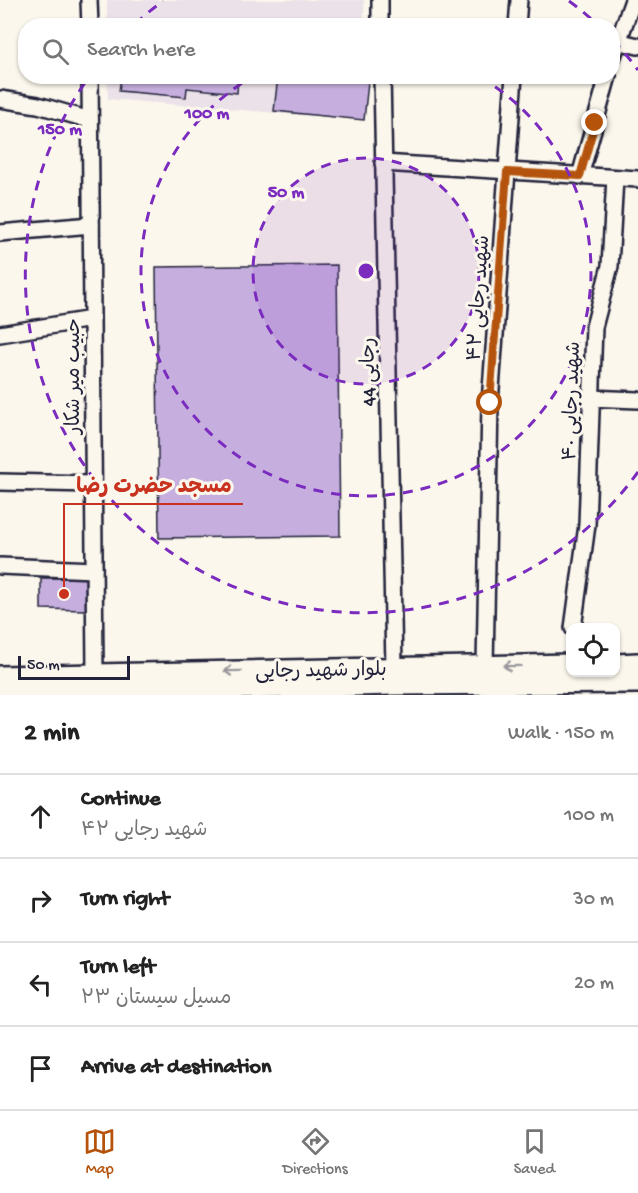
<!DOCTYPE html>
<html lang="en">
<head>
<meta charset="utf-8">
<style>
	:root { --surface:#fff; --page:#f6f6f6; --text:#222; --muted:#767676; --line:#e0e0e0; --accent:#b45309 }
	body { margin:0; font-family:"Gochi Hand","Playpen Sans Arabic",sans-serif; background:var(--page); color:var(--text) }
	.controls { position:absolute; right:18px; bottom:18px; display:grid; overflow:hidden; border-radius:12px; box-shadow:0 2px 4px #0004 }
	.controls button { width:54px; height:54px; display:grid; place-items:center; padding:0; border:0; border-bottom:2px solid var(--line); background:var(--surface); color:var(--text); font:30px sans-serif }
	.scale { position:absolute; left:18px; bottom:15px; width:112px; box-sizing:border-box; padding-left:6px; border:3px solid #22223b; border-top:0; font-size:16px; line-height:21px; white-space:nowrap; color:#22223b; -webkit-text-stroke:4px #fbf7ec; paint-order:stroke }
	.stop { position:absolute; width:18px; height:18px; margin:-14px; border:4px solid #b45309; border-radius:50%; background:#fff }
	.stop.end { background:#b45309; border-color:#fff; box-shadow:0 2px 6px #0008 }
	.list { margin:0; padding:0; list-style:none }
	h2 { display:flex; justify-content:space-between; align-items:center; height:78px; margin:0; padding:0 24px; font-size:26px }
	h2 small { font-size:20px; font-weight:400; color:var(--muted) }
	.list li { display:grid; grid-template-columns:39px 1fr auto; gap:18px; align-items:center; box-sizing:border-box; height:84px; padding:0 24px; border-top:2px solid var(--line) }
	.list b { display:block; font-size:22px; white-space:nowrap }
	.list p { margin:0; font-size:20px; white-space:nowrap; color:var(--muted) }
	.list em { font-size:20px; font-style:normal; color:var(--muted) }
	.icon { flex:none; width:33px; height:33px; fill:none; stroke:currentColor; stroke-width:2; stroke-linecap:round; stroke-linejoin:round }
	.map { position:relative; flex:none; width:638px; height:695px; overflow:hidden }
	.search { position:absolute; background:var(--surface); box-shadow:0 2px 4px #0004; left:18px; right:18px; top:18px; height:66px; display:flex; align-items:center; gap:15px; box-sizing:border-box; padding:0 21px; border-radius:24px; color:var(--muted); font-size:22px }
	.sheet { height:414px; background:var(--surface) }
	nav { display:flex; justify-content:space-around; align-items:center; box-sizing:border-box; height:84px; border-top:2px solid var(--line); background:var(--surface); font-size:16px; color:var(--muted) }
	nav a { display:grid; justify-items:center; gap:3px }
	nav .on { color:var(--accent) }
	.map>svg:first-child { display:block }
	.built { fill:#ebe1e8 }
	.building { fill:#c6afde; stroke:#22223b; stroke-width:1.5 }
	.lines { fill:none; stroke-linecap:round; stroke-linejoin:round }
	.street-casing { stroke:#22223b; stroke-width:20 }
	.secondary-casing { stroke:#22223b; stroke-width:26 }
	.street { stroke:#fbf7ec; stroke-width:15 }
	.secondary { stroke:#fbf7ec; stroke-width:21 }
	.oneway { stroke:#99979c }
	.route { stroke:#b45309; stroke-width:8 }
	.ring { fill:none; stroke:#7b2cbf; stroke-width:3; stroke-dasharray:10 8 }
	.labels { text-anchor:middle; stroke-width:6; stroke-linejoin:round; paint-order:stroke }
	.street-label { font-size:20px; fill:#22223b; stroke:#fbf7ec }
	.centre { fill:#7b2cbf; stroke:#fbf7ec; stroke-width:3 }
	.ring-label { font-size:18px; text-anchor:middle; font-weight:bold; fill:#7b2cbf; stroke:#fbf7ec; stroke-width:6; stroke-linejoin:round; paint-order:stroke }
	.leader { fill:none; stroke:#c8321e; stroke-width:2 }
	.callout-dot { fill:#c8321e; stroke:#fbf7ec; stroke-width:2 }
	.callout-label { font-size:21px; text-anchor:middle; font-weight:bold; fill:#c8321e; stroke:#fbf7ec; stroke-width:6; stroke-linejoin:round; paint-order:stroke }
</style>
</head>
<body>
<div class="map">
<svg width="638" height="695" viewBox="0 0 638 695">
	<rect width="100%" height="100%" fill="#fbf7ec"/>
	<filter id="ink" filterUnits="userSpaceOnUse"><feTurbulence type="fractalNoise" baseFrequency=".0167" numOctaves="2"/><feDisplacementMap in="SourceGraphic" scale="12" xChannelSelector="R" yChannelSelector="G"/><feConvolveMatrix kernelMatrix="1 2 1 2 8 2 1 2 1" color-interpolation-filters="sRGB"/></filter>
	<g filter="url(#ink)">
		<g class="built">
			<rect x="107" y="0" width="257" height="25"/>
			<polygon points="107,77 364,77 364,120 108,99"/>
		</g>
		<g class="building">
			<polygon points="121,76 238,76 237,93 187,88 186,97 119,91"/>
			<polygon points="278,76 329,76 368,82 364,120 274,111"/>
			<polygon points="337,265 340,536 159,538 156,267"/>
			<polygon points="41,578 86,578 86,610 41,609"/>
		</g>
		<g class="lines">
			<defs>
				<g id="street">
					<polyline points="89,0 90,26"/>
					<polyline points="380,0 380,26"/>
					<polyline points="517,26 519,0"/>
					<polyline points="617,41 638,46"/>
					<polyline points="612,59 633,0"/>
					<polyline points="90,76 95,674"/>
					<polyline points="382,76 394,667"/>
					<polyline points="0,99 38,105 90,120"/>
					<polyline points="383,163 638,179"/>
					<polyline points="580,176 608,76"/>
					<polyline points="0,233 91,225"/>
					<polyline points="0,334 92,319"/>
					<polyline points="589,398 638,400"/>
					<polyline points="0,482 93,484"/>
					<polyline points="0,566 94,570"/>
					<polyline points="573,628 587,525 594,327 610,266 615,178"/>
					<polyline points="485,666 490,403 514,76"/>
				</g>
				<g id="secondary">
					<polyline points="616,665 638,664"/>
					<polyline points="0,677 570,665"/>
					<polyline points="0,694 393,684 638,682"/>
				</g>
			</defs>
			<use href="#street" class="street-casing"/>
			<use href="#secondary" class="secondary-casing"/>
			<use href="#street" class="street"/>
			<use href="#secondary" class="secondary"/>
		</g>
		<defs><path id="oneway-shaft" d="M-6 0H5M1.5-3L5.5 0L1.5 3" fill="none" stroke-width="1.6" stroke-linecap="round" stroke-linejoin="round" transform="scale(1.5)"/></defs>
		<g class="oneway">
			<use href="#oneway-shaft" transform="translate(512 666) rotate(179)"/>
			<use href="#oneway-shaft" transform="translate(233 671) rotate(179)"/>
		</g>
	</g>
	<g class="lines" filter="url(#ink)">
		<polyline class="route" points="490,403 507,172 580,176 595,123"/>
	</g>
	<circle cx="366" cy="271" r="113" fill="#7b2cbf" fill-opacity=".12"/>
	<g class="ring">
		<circle cx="366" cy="271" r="113"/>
		<path d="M480 77A225 225 0 1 1 252 77"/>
		<path d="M638 472A338 338 0 0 1 89 77M135 24A338 338 0 0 1 163 1M569 1A338 338 0 0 1 597 24M613 40A338 338 0 0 1 638 70"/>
	</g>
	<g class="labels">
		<g class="street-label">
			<text transform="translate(477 298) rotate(-86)" y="7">شهید رجایی ۴۲</text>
			<text transform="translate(367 372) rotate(-91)" y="7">رجایی 44</text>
			<text transform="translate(72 376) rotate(-90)" y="7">حبیب میر شکار</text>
			<text transform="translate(570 401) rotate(-88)" y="7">شهید رجایی ۴۰</text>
			<text transform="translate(321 669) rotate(-1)" y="7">بلوار شهید رجایی</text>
		</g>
	</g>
	<circle cx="366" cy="271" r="9" class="centre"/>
	<g class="ring-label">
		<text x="207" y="118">100 m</text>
		<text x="60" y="134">150 m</text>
		<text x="286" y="197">50 m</text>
	</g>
	<path class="leader" d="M64 594L64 504H243"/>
	<circle class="callout-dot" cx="64" cy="594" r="6"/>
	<g class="callout-label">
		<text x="154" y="492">مسجد حضرت رضا</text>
	</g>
</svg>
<div class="controls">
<button><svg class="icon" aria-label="locate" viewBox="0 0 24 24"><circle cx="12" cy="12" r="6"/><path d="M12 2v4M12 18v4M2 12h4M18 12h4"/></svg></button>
</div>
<div class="scale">50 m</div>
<div class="stop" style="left:490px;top:403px"></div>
<div class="stop end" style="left:595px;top:123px"></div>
<div class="search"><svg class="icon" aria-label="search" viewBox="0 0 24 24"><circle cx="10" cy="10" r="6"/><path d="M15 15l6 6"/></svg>Search here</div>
</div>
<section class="sheet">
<h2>2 min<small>Walk · 150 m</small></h2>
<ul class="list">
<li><svg class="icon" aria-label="ahead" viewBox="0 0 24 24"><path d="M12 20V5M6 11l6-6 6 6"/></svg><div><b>Continue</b><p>شهید رجایی ۴۲</p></div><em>100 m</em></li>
<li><svg class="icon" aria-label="right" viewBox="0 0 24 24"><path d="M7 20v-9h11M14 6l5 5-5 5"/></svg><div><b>Turn right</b></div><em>30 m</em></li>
<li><svg class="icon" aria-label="left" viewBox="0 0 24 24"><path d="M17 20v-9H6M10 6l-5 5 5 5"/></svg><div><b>Turn left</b><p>مسیل سیستان ۲۳</p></div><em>20 m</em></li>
<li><svg class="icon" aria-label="arrive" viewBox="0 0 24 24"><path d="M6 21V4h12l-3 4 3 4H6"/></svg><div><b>Arrive at destination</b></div></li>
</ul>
</section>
<nav>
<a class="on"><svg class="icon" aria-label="map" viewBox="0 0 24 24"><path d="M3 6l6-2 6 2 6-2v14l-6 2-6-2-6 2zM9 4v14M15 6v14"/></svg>Map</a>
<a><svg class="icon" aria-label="directions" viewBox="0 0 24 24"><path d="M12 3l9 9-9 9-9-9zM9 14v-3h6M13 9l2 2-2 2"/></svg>Directions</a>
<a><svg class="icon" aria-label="saved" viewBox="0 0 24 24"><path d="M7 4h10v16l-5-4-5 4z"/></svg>Saved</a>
</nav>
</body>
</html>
